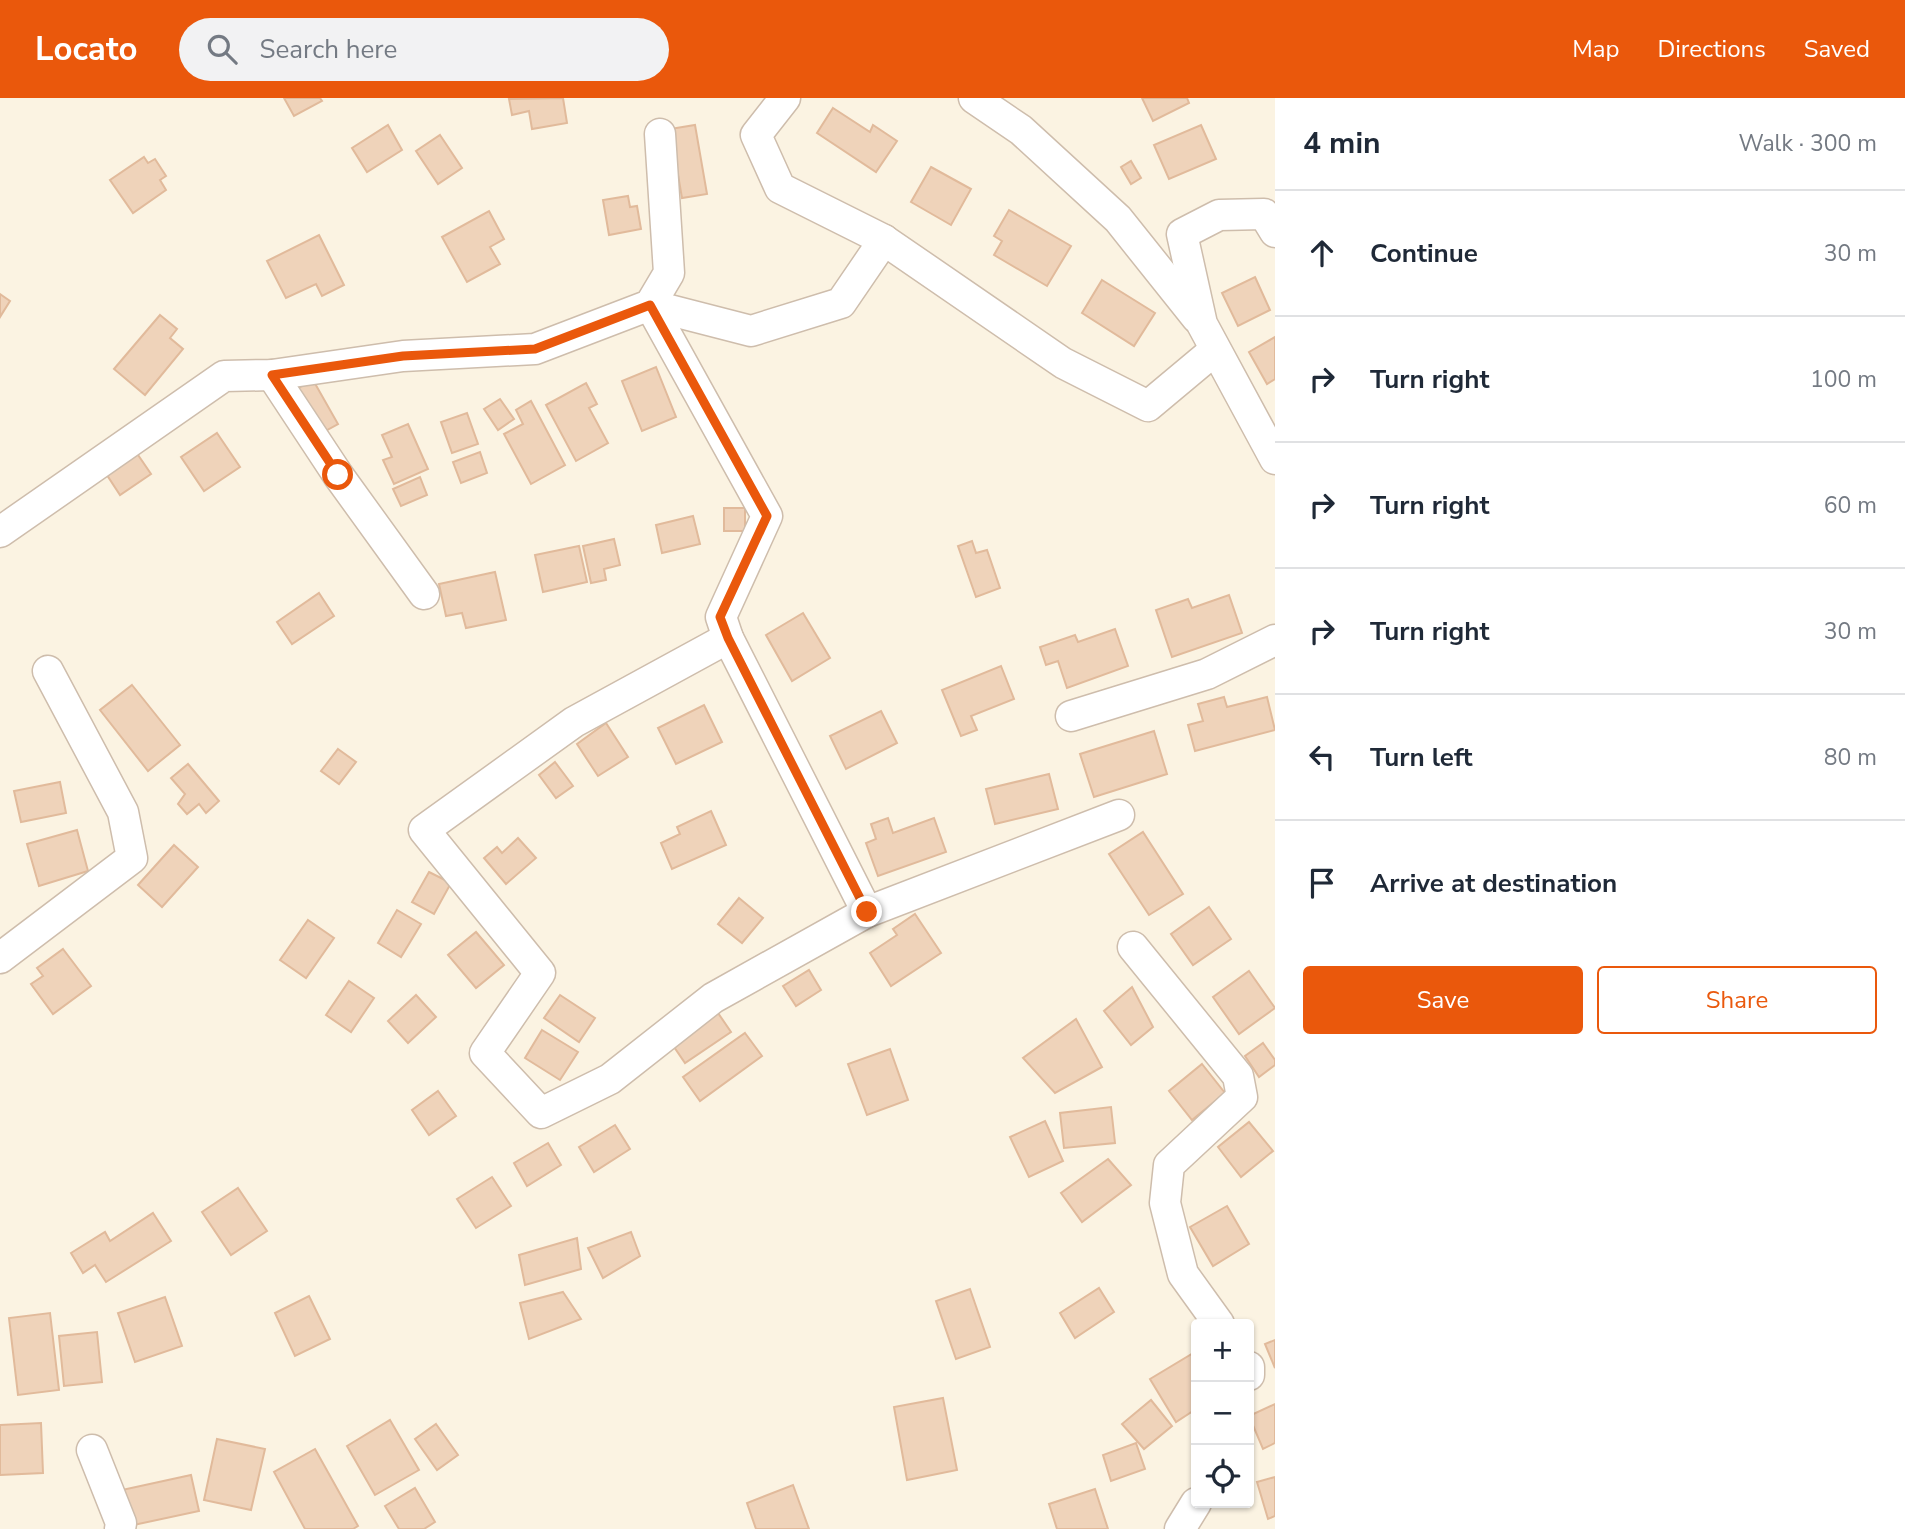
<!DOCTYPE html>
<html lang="en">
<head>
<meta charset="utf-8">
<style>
	:root { --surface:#fff; --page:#f2f2f3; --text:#1f2937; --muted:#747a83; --line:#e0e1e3; --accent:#ea580c }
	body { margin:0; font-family:"Nunito Sans",sans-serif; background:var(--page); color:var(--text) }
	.controls { position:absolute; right:21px; bottom:21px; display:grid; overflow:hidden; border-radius:7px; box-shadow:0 2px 5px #0004 }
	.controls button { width:63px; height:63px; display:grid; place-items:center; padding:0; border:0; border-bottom:2px solid var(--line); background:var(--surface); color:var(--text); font:35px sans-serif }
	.stop { position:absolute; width:21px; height:21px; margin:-16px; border:5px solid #ea580c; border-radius:50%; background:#fff }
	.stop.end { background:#ea580c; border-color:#fff; box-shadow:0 2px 7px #0008 }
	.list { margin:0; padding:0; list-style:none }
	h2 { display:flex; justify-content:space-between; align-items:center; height:91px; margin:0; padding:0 28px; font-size:30px }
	h2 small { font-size:23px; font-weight:400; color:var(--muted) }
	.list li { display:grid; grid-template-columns:46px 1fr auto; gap:21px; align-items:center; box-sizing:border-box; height:126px; padding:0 28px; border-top:2px solid var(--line) }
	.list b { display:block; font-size:26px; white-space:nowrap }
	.list em { font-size:23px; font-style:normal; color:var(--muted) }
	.actions { display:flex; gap:14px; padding:21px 28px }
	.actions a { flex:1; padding:16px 0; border:2px solid var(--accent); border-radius:7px; text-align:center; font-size:24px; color:var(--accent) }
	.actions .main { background:var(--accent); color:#fff }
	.icon { flex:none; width:38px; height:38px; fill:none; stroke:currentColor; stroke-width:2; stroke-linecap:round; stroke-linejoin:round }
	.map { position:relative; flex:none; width:1275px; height:1431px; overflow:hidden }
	header { display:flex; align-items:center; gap:42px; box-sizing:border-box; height:98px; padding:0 35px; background:var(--accent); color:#fff }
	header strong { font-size:33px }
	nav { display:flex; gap:38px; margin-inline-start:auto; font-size:24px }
	.search { width:490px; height:63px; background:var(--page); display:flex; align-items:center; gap:18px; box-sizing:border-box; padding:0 24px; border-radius:38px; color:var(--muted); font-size:26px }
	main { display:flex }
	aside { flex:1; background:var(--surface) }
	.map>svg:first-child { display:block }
	.building { fill:#efd3ba; stroke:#e1ba9b; stroke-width:2 }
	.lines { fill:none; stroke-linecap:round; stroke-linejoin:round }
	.minor-casing { stroke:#cebdac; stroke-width:33 }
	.minor { stroke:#fff; stroke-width:30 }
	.route { stroke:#ea580c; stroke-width:9 }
</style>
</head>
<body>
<header>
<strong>Locato</strong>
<div class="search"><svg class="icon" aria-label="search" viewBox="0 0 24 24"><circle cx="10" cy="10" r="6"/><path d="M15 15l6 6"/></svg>Search here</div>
<nav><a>Map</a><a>Directions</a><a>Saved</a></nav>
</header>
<main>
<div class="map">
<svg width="1275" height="1431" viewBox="0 0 1275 1431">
	<rect width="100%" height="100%" fill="#fbf3e2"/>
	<g class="building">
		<polygon points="284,0 320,0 322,3 294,18"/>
		<polygon points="563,0 567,25 532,31 529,13 512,17 509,1"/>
		<polygon points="1142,0 1187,0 1189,5 1153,23"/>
		<polygon points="833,10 870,34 873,27 897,43 876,74 817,35"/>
		<polygon points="388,27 402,52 367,74 352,50"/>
		<polygon points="695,27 707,96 682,100 670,31"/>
		<polygon points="1201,27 1216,61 1169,81 1154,47"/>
		<polygon points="440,37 462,70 438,86 416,53"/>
		<polygon points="144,59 148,65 155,61 166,78 160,82 166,92 133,115 110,82"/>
		<polygon points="1131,63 1141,80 1131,86 1121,69"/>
		<polygon points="931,69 971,91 951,127 911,104"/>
		<polygon points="628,98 630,109 637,108 641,131 609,137 603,102"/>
		<polygon points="1009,112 1071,148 1047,188 994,157 1002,143 994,138"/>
		<polygon points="489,113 504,141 490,149 500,166 467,184 442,139"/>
		<polygon points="319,137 344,187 322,198 316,186 286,200 267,163"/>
		<polygon points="1255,179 1270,212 1238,228 1222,195"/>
		<polygon points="1102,182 1155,215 1134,248 1082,215"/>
		<polygon points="0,196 10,203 0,219"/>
		<polygon points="160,217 177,231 170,240 183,251 145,297 114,271"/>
		<polygon points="1275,239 1275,281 1267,286 1249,254"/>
		<polygon points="656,269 676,319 642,333 622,283"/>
		<polygon points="313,282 338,326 320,336 295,292"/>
		<polygon points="586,285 597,306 589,310 608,345 576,363 546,307"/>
		<polygon points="500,301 514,321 498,332 484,311"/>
		<polygon points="531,303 565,367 531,386 504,336 523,326 516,312"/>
		<polygon points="467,315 478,346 452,355 441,324"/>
		<polygon points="408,326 428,371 394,386 383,362 392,359 382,337"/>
		<polygon points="217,335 240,369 204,393 181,359"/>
		<polygon points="134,351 151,376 120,397 103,371"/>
		<polygon points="480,354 487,375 461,385 453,364"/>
		<polygon points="420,379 427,397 401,408 393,391"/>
		<rect x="724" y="410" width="21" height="23"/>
		<polygon points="693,418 700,446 662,455 656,427"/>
		<polygon points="614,441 620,467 604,471 606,482 591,485 583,448"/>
		<polygon points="972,443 976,455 987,452 1000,490 976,499 958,448"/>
		<polygon points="579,448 587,484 543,494 535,457"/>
		<polygon points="495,474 506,522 466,530 462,515 446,518 439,486"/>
		<polygon points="319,495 334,518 292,546 277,524"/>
		<polygon points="1229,497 1242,535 1172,559 1156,512 1188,501 1192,510"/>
		<polygon points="803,515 830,560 792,583 766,537"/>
		<polygon points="1115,531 1128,568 1067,590 1058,563 1046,567 1040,549 1075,537 1078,544"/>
		<polygon points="1001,568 1014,601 971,618 977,632 961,638 942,592"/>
		<polygon points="132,587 180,647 148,673 100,612"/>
		<polygon points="1224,599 1227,609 1267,599 1275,632 1195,653 1188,627 1203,623 1198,606"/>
		<polygon points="704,607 722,644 676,666 658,630"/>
		<polygon points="881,613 897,645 846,671 830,638"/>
		<polygon points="606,625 628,659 598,678 577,646"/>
		<polygon points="1154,633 1167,676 1094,699 1080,656"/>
		<polygon points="338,651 356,664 339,686 321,673"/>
		<polygon points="555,664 573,688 556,700 539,677"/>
		<polygon points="188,666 219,703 206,715 199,706 187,716 178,706 185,696 171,680"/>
		<polygon points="1049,676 1058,711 995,726 986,691"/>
		<polygon points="60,684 66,715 21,724 14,693"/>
		<polygon points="711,713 726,747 672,771 661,745 680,736 677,729"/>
		<polygon points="888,720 893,735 934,720 946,754 878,778 866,745 876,741 871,726"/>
		<polygon points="77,732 88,773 39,788 27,746"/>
		<polygon points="1143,734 1183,796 1149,817 1109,756"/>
		<polygon points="518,740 536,760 506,786 484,760 497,749 502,755"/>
		<polygon points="174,747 198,769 162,809 138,787"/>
		<polygon points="429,774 451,785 434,816 412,804"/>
		<polygon points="739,800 763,820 742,845 718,826"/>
		<polygon points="1209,809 1231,841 1193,867 1171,836"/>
		<polygon points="397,812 421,826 401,859 378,845"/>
		<polygon points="915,816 941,855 891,888 870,855 897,837 893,831"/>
		<polygon points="308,822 334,840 306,880 280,862"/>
		<polygon points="476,834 504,867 476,890 448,857"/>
		<polygon points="63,851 91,888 53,916 31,886 43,878 37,870"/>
		<polygon points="809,872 821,892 796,908 783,888"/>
		<polygon points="1249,873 1275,910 1239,936 1213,899"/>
		<polygon points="349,883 374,900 351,934 326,917"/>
		<polygon points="1132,889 1153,929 1131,947 1104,913"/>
		<polygon points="416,897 436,919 408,945 388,923"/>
		<polygon points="560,897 595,920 579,944 544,920"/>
		<polygon points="716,912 731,934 685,965 670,943"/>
		<polygon points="1076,921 1102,969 1055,995 1023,960"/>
		<polygon points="542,932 578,954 560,982 525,960"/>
		<polygon points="745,935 762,958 700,1003 683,979"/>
		<polygon points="1263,945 1275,962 1275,967 1259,979 1245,958"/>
		<polygon points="890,951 908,1002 867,1017 848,966"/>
		<polygon points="1202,966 1225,995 1192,1022 1169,993"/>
		<polygon points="438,993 456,1018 429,1037 412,1012"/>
		<polygon points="1111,1009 1115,1045 1064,1050 1060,1015"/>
		<polygon points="1045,1023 1063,1063 1029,1079 1010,1039"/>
		<polygon points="1249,1024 1273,1053 1241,1079 1218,1049"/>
		<polygon points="615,1027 630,1051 594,1074 579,1049"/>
		<polygon points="548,1045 561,1067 527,1088 514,1065"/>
		<polygon points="1108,1061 1131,1087 1082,1124 1061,1095"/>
		<polygon points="492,1079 511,1108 476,1130 457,1101"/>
		<polygon points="238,1090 267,1133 231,1157 202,1114"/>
		<polygon points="1227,1108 1249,1146 1213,1168 1190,1129"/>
		<polygon points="153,1115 171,1143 106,1184 95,1167 83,1175 71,1155 105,1134 110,1143"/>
		<polygon points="631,1134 640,1158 603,1180 588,1150"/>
		<polygon points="577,1140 581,1171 525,1187 519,1157"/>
		<polygon points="1099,1190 1114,1214 1075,1240 1060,1215"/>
		<polygon points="970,1191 990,1249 956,1261 936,1203"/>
		<polygon points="563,1194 581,1221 529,1241 520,1205"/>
		<polygon points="309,1198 330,1241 295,1258 275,1215"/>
		<polygon points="165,1199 182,1248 135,1264 118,1215"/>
		<polygon points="50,1215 59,1292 18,1297 9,1220"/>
		<polygon points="97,1234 102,1284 64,1288 59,1238"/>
		<polygon points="1275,1242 1275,1270 1265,1246"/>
		<polygon points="1195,1254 1196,1311 1176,1324 1150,1281"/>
		<polygon points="943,1300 957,1372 907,1382 894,1309"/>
		<polygon points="1151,1302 1172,1328 1144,1351 1122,1326"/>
		<polygon points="1275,1306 1275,1345 1263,1351 1249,1318"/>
		<polygon points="390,1322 419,1372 375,1397 347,1348"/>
		<polygon points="41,1325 43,1375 0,1377 0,1327"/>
		<polygon points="436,1326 458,1357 437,1372 415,1341"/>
		<polygon points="217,1341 265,1351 251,1412 204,1402"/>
		<polygon points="1136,1345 1145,1371 1111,1383 1103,1357"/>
		<polygon points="315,1351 358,1428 353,1431 305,1431 274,1374"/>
		<polygon points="191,1377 199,1413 129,1428 122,1392"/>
		<polygon points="1275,1379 1275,1418 1268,1421 1257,1384"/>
		<polygon points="793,1387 809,1431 756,1431 747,1405"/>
		<polygon points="415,1390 435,1424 424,1431 399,1431 385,1408"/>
		<polygon points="1095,1391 1108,1431 1057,1431 1049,1406"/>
	</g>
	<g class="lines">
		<defs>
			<g id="minor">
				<polyline points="785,0 756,37 780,90 884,142 1063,265 1148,308 1215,252"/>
				<polyline points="974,0 1021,32 1118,121 1197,220"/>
				<polyline points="1275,134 1264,116 1219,117 1182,136 1202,226 1275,361"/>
				<polyline points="650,207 767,418 721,519 728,540 867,814"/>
				<polyline points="650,207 751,233 841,205 884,142"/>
				<polyline points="272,277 338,377 424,496"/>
				<polyline points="0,434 224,278 272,277 403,258 535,251 650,207 669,175 660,36"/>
				<polyline points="728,540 574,624 424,732 540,875 485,955 541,1015 610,981 713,900 867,814 1119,717"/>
				<polyline points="1071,618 1207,576 1275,542"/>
				<polyline points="1133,849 1238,978 1242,999 1169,1067 1165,1105 1183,1176 1219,1226"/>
				<polyline points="0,860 132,760 123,714 48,573"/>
				<polyline points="1249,1269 1249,1277"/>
				<polyline points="92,1352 121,1425 120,1431"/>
				<polyline points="1180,1431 1196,1405"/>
			</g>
		</defs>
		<use href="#minor" class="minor-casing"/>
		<use href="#minor" class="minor"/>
	</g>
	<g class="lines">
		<polyline class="route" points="338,377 272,277 403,258 535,251 650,207 767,418 720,519 728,540 867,814"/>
	</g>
</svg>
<div class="controls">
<button>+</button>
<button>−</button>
<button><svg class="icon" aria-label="locate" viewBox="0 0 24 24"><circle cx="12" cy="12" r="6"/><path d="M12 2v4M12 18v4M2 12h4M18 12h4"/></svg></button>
</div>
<div class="stop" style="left:338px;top:377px"></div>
<div class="stop end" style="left:867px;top:814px"></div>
</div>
<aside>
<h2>4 min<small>Walk · 300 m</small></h2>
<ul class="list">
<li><svg class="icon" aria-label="ahead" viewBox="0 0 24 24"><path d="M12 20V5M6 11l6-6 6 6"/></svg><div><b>Continue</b></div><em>30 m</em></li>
<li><svg class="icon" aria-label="right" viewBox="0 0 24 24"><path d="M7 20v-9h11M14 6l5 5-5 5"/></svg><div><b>Turn right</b></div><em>100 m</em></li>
<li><svg class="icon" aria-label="right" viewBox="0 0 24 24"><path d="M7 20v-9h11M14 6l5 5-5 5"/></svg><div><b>Turn right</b></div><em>60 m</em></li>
<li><svg class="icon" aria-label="right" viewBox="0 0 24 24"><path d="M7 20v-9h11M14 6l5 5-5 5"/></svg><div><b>Turn right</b></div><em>30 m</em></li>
<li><svg class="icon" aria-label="left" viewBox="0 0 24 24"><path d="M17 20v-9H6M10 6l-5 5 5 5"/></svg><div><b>Turn left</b></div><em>80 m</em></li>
<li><svg class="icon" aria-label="arrive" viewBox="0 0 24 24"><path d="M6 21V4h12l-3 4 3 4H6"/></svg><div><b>Arrive at destination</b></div></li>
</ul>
<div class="actions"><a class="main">Save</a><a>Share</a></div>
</aside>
</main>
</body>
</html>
